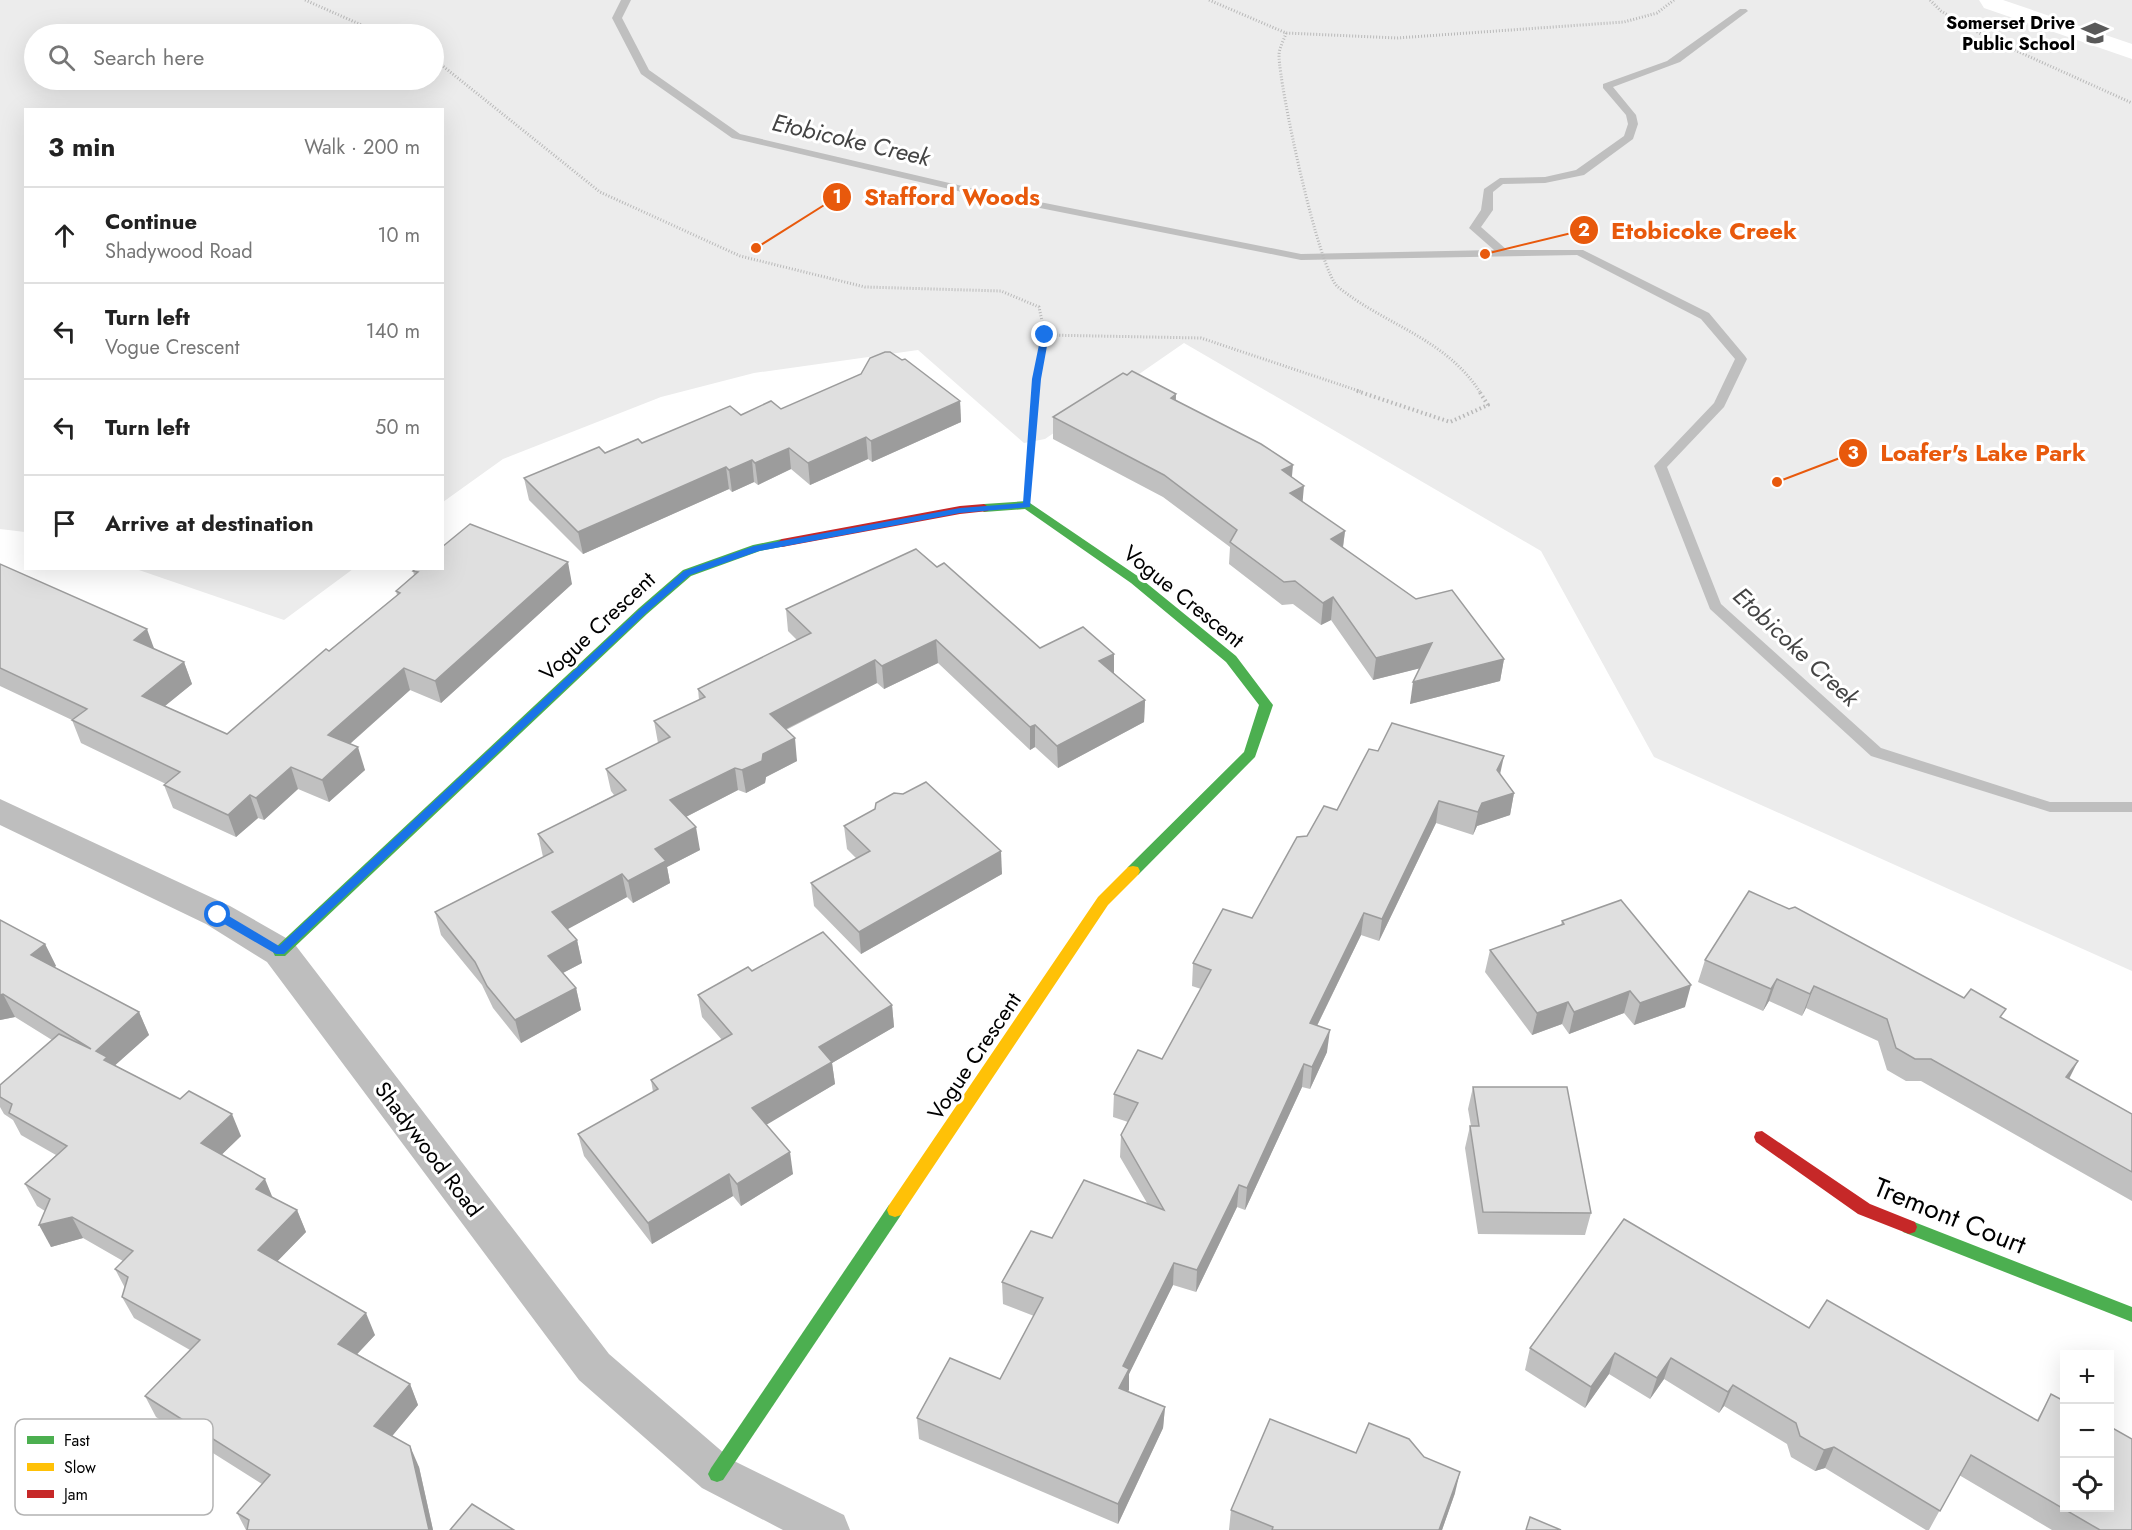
<!DOCTYPE html>
<html lang="en">
<head>
<meta charset="utf-8">
<style>
	:root { --surface:#fff; --page:#f2f2f2; --text:#222; --muted:#767676; --line:#e0e0e0 }
	body { margin:0; font-family:Jost,sans-serif; background:var(--page); color:var(--text) }
	.controls { position:absolute; right:18px; bottom:18px; display:grid; overflow:hidden; border-radius:0px; box-shadow:0 6px 24px #0002 }
	.controls button { width:54px; height:54px; display:grid; place-items:center; padding:0; border:0; border-bottom:2px solid var(--line); background:var(--surface); color:var(--text); font:30px sans-serif }
	.stop { position:absolute; width:18px; height:18px; margin:-14px; border:4px solid #1a73e8; border-radius:50%; background:#fff }
	.stop.end { background:#1a73e8; border-color:#fff; box-shadow:0 2px 6px #0008 }
	.list { margin:0; padding:0; list-style:none }
	h2 { display:flex; justify-content:space-between; align-items:center; height:78px; margin:0; padding:0 24px; font-size:26px }
	h2 small { font-size:20px; font-weight:400; color:var(--muted) }
	.list li { display:grid; grid-template-columns:39px 1fr auto; gap:18px; align-items:center; box-sizing:border-box; height:96px; padding:0 24px; border-top:2px solid var(--line) }
	.list b { display:block; font-size:22px; white-space:nowrap }
	.list p { margin:0; font-size:20px; white-space:nowrap; color:var(--muted) }
	.list em { font-size:20px; font-style:normal; color:var(--muted) }
	.icon { flex:none; width:33px; height:33px; fill:none; stroke:currentColor; stroke-width:2; stroke-linecap:round; stroke-linejoin:round }
	.map { position:relative; flex:none; width:2132px; height:1530px; overflow:hidden }
	.search { position:absolute; background:var(--surface); box-shadow:0 6px 24px #0002; left:24px; top:24px; width:420px; height:66px; display:flex; align-items:center; gap:15px; box-sizing:border-box; padding:0 21px; border-radius:33px; color:var(--muted); font-size:22px }
	.panel { position:absolute; background:var(--surface); box-shadow:0 6px 24px #0002; left:24px; top:108px; width:420px; height:462px; border-radius:0px }
	.map>svg:first-child { display:block }
	.green { fill:#ececec; fill-rule:evenodd }
	.lines { fill:none; stroke-linecap:round; stroke-linejoin:round }
	.stream { fill:#bfbfbf; fill-rule:evenodd }
	.path-far1 { stroke:#b9b9b9; stroke-width:3; stroke-dasharray:1 2; stroke-linecap:butt }
	.path { stroke:#b9b9b9; stroke-width:4; stroke-dasharray:1.5 3; stroke-linecap:butt }
	.street { fill:#bebebe; fill-rule:evenodd }
	.fast { fill:#4caf50; fill-rule:evenodd }
	.slow { fill:#ffc107; fill-rule:evenodd }
	.jam { fill:#c62828; fill-rule:evenodd }
	.wall { fill:#c0c0c0 }
	.shaded-wall { fill:#9c9c9c }
	.building { fill:#dfdfdf; stroke:#9c9c9c; stroke-width:1.5 }
	.route { fill:#1a73e8 }
	.labels { text-anchor:middle; stroke-width:6; stroke-linejoin:round; paint-order:stroke }
	.far-poi-label { font-size:18px; font-weight:bold; fill:#000; stroke:#fff; text-anchor:end }
	.street-label { font-size:22px; fill:#000; stroke:#fff }
	.water-label { font-size:24px; font-style:italic; fill:#444; stroke:#fff }
	.near-street-label { font-size:27px; fill:#000; stroke:#fff }
	.key { fill:#fff; stroke:#b2b2b2; stroke-width:1.5 }
	.key-label { font-size:16px; fill:#000 }
	.leader { fill:none; stroke:#e8590c; stroke-width:2 }
	.callout-dot { fill:#e8590c; stroke:#fff; stroke-width:2 }
	.mark-label { font-size:18px; text-anchor:middle; font-weight:bold; fill:#fff }
	.callout-label { font-size:24px; text-anchor:middle; font-weight:bold; fill:#e8590c; stroke:#fff; stroke-width:6; stroke-linejoin:round; paint-order:stroke }
</style>
</head>
<body>
<div class="map">
<svg width="2132" height="1530" viewBox="0 0 2132 1530">
	<rect width="100%" height="100%" fill="#fff"/>
	<g class="green">
		<path d="M0,0H1979L1984,8L2132,59V971L1654,757L1541,551L1184,343L1045,439L1024,443L918,350L754,373L661,397L503,459L443,502L442,110H26L25,532L0,529ZM34,34H434V80H34Z"/>
		<polygon points="2003,0 2132,0 2132,44"/>
		<polygon points="136,569 353,568 353,569 284,620"/>
	</g>
	<g class="lines">
		<polygon class="stream" points="621,0 631,0 622,18 649,70 740,134 975,189 1301,254 1494,250 1469,228 1481,210 1484,189 1500,178 1545,177 1576,170 1624,136 1628,124 1626,115 1603,88 1603,84 1667,61 1740,9 1746,9 1748,11 1680,62 1613,87 1636,115 1638,124 1633,139 1584,175 1545,183 1503,184 1493,192 1493,210 1481,227 1507,250 1583,250 1709,313 1745,356 1747,359 1724,407 1667,467 1721,604 1881,748 2050,802 2132,802 2132,812 2050,812 1871,756 1710,609 1654,466 1714,403 1735,359 1701,319 1577,255 1301,260 975,195 732,138 641,74 612,18"/>
		<g class="path-far1">
			<polyline points="305,0 382,34"/>
			<polyline points="1209,0 1286,33 1397,38 1624,22 1657,13 1674,0"/>
			<polyline points="1930,0 1941,11 1988,38 2132,103"/>
			<path d="M1286,33C1284,40 1279,48 1279,55C1279,86 1319,272 1338,287C1385,325 1445,338 1480,392"/>
			<polyline points="434,59 600,192 740,256 865,287 1001,291 1039,307 1045,335"/>
			<polyline points="1036,392 1045,335 1201,338 1362,392"/>
		</g>
		<g class="path">
			<polyline points="1357,391 1450,422 1488,405 1479,391"/>
			<polyline points="1030,471 1036,391"/>
		</g>
		<polygon class="street" points="0,799 230,906 293,942 609,1354 732,1460 844,1515 850,1530 783,1530 702,1488 579,1380 267,962 206,924 0,825"/>
		<g class="fast">
			<polygon points="1027,501 1139,577 1236,656 1273,705 1255,757 1138,875 1128,875 1126,871 1128,867 1244,752 1259,705 1226,662 1131,583 1025,509 984,512 978,508 984,504"/>
			<polygon points="782,539 788,543 786,546 760,551 691,576 647,614 285,956 275,956 273,952 275,948 639,608 683,570 753,545"/>
			<polygon points="895,1203 901,1205 903,1210 901,1215 723,1480 717,1482 711,1480 708,1474 711,1468 889,1205"/>
			<polygon points="1909,1220 2132,1307 2132,1322 1903,1232 1901,1227 1903,1222"/>
		</g>
		<polygon class="slow" points="1133,866 1138,867 1140,871 1138,875 1108,905 901,1215 895,1217 889,1215 887,1210 889,1205 1098,897 1128,867"/>
		<g class="jam">
			<polygon points="984,504 990,508 988,511 960,514 782,547 776,543 782,539 960,506"/>
			<polygon points="1762,1131 1870,1204 1915,1222 1917,1227 1915,1232 1909,1234 1858,1214 1756,1142 1754,1137 1756,1132"/>
		</g>
	</g>
	<g class="wall">
		<polygon points="1176,394 1176,400 1292,477 1302,502 1345,531 1343,548 1416,599 1504,659 1500,681 1410,704 1420,668 1373,680 1331,620 1321,625 1293,604 1282,605 1229,564 1230,547 1163,497 1053,439 1053,417"/>
		<polygon points="960,401 961,422 872,462 868,459 810,485 791,469 758,485 754,482 732,492 729,489 583,554 529,500 524,478 605,453 642,443 741,415 781,409"/>
		<polygon points="0,564 154,649 184,662 192,684 165,706 227,734 397,595 396,591 414,575 413,571 572,584 441,703 410,690 350,744 365,770 329,802 298,789 264,820 258,818 236,837 173,808 164,785 166,784 81,743 72,720 0,686"/>
		<polygon points="937,567 1040,648 1114,673 1145,700 1144,722 1058,768 1035,747 1030,750 938,663 884,689 877,683 786,730 797,761 766,777 765,783 746,793 738,790 686,817 700,850 667,867 670,883 633,903 627,897 567,929 577,940 582,963 563,973 576,988 581,1010 521,1043 493,1008 482,985 441,935 435,912 543,857 538,834 614,795 611,791 606,769 658,743 654,721 699,700 698,689 797,640 788,631 786,609"/>
		<polygon points="1378,751 1500,774 1514,793 1510,815 1477,826 1473,835 1436,823 1379,941 1361,935 1317,1026 1327,1052 1310,1089 1302,1087 1245,1210 1237,1207 1196,1292 1173,1285 1129,1374 1128,1391 1165,1407 1163,1428 1118,1524 919,1439 917,1418 1000,1379 1034,1316 1003,1304 1002,1282 1052,1238 1147,1203 1120,1157 1121,1135 1128,1122 1113,1117 1114,1094 1162,1059 1201,989 1192,986 1193,963 1252,918 1307,836 1337,810"/>
		<polygon points="844,826 1002,874 861,954 814,906 811,883 857,859 847,849"/>
		<polygon points="0,920 45,944 56,966 54,967 139,1012 149,1035 115,1065 241,1136 221,1155 273,1198 297,1210 306,1232 277,1261 375,1335 357,1354 410,1384 418,1405 392,1436 419,1467 433,1530 246,1530 237,1513 262,1484 156,1417 145,1396 190,1350 134,1318 122,1297 125,1288 115,1269 123,1261 83,1238 51,1247 45,1211 37,1206 25,1184 56,1155 21,1135 13,1120 4,1114 0,1107 0,1085 52,1040 15,1017 0,1020"/>
		<polygon points="1562,921 1685,1007 1634,1025 1624,1013 1569,1034 1562,1024 1532,1035 1485,972 1490,950 1561,925"/>
		<polygon points="1705,960 2002,1018 2069,1079 2132,1114 2132,1201 1921,1081 1906,1081 1887,1070 1878,1041 1806,1008 1802,1016 1769,1001 1763,1011 1698,982"/>
		<polygon points="752,971 892,1005 894,1027 832,1063 835,1084 766,1124 793,1174 741,1206 733,1196 652,1244 584,1156 578,1134 653,1092 651,1080 722,1040 702,1017 698,995"/>
		<polygon points="1473,1087 1591,1213 1585,1235 1478,1234 1465,1148 1470,1126 1471,1126 1468,1109"/>
		<polygon points="1809,1328 2037,1420 2051,1394 2132,1530 2052,1530 1959,1475 1929,1530 1926,1530 1825,1468 1815,1471 1791,1457 1787,1444 1724,1406 1719,1413 1664,1379 1650,1399 1609,1374 1585,1408 1525,1370 1530,1348"/>
		<polygon points="1455,1493 1442,1530 1229,1530 1231,1510"/>
	</g>
	<g class="shaded-wall">
		<polygon points="1176,394 1175,415 1171,398"/>
		<polygon points="960,401 961,422 872,462 871,441"/>
		<polygon points="866,437 868,459 810,485 808,463"/>
		<polygon points="789,448 791,469 758,485 755,463"/>
		<polygon points="752,460 754,482 732,492 729,470"/>
		<polygon points="1293,465 1291,487 1282,470"/>
		<polygon points="726,467 729,489 583,554 578,532"/>
		<polygon points="1304,486 1302,508 1290,493"/>
		<polygon points="1345,531 1342,553 1331,539"/>
		<polygon points="568,562 572,584 441,703 435,681"/>
		<polygon points="1333,597 1331,620 1321,625 1323,603"/>
		<polygon points="147,629 155,651 134,640"/>
		<polygon points="936,640 938,663 884,689 882,666"/>
		<polygon points="1432,643 1429,666 1373,680 1376,658"/>
		<polygon points="1114,654 1114,676 1099,661"/>
		<polygon points="1504,659 1500,681 1410,704 1413,682"/>
		<polygon points="875,660 877,683 772,736 770,714"/>
		<polygon points="184,662 192,684 150,718 142,696"/>
		<polygon points="404,668 410,690 335,757 328,735"/>
		<polygon points="1145,700 1144,722 1058,768 1057,746"/>
		<polygon points="1035,725 1035,747 1030,750 1030,727"/>
		<polygon points="795,738 797,761 766,777 765,783 746,793 742,770 763,754"/>
		<polygon points="358,747 365,770 329,802 322,780"/>
		<polygon points="1504,756 1499,779 1497,770"/>
		<polygon points="291,767 298,789 264,820 256,798"/>
		<polygon points="735,768 738,790 674,823 670,800"/>
		<polygon points="1514,793 1510,815 1477,826 1473,835 1478,812 1482,803"/>
		<polygon points="250,795 258,818 236,837 228,815"/>
		<polygon points="1439,801 1436,823 1379,941 1382,919"/>
		<polygon points="696,827 700,850 667,867 670,883 633,903 628,881 655,849"/>
		<polygon points="1001,851 1002,874 861,954 859,932"/>
		<polygon points="622,874 627,897 557,935 552,912"/>
		<polygon points="1364,913 1361,935 1307,1046 1310,1023"/>
		<polygon points="577,940 582,963 553,978 548,956"/>
		<polygon points="45,944 56,966 42,977 31,955"/>
		<polygon points="1777,979 1769,1001 1763,1011 1771,989"/>
		<polygon points="1691,985 1685,1007 1634,1025 1640,1003"/>
		<polygon points="1814,986 1806,1008 1802,1016 1810,994"/>
		<polygon points="576,988 581,1010 521,1043 515,1020"/>
		<polygon points="1630,991 1624,1013 1569,1034 1574,1012"/>
		<polygon points="3,994 15,1017 0,1020 0,995"/>
		<polygon points="1568,1002 1562,1024 1532,1035 1537,1013"/>
		<polygon points="892,1005 894,1027 832,1063 835,1084 756,1131 752,1108 819,1047"/>
		<polygon points="139,1012 149,1035 112,1068 96,1051"/>
		<polygon points="1330,1030 1327,1052 1310,1089 1312,1067"/>
		<polygon points="2078,1061 2067,1083 2066,1077"/>
		<polygon points="1304,1064 1302,1087 1245,1210 1247,1188"/>
		<polygon points="232,1114 241,1136 211,1165 201,1143"/>
		<polygon points="790,1152 793,1174 741,1206 737,1184"/>
		<polygon points="729,1174 733,1196 652,1244 648,1223"/>
		<polygon points="265,1179 274,1201 256,1189"/>
		<polygon points="1239,1185 1237,1207 1196,1292 1197,1270"/>
		<polygon points="297,1210 306,1232 267,1272 258,1250"/>
		<polygon points="72,1217 83,1238 51,1247 39,1225"/>
		<polygon points="1174,1263 1173,1285 1129,1374 1129,1390 1119,1409 1119,1388 1123,1366"/>
		<polygon points="366,1313 375,1335 347,1365 338,1344"/>
		<polygon points="1615,1353 1609,1374 1585,1408 1591,1387"/>
		<polygon points="1671,1358 1664,1379 1650,1399 1657,1378"/>
		<polygon points="410,1384 418,1405 383,1447 374,1426"/>
		<polygon points="1733,1385 1724,1406 1719,1413 1728,1392"/>
		<polygon points="1165,1407 1163,1428 1118,1524 1118,1504"/>
		<polygon points="410,1446 419,1467 433,1530 429,1530"/>
		<polygon points="1834,1447 1825,1468 1815,1471 1824,1450"/>
		<polygon points="1460,1472 1455,1493 1442,1530 1439,1530"/>
	</g>
	<g class="building">
		<polygon points="885,352 890,352 902,360 905,359 960,401 871,441 866,437 808,463 789,448 755,463 752,460 729,470 726,467 578,532 524,478 599,447 605,453 638,439 642,443 730,406 741,415 771,401 781,409 861,374 870,358"/>
		<polygon points="1132,371 1176,394 1171,398 1261,444 1293,465 1282,470 1304,486 1290,493 1345,531 1331,539 1416,599 1452,590 1504,659 1413,682 1432,643 1376,658 1333,597 1323,603 1295,581 1284,582 1230,542 1237,530 1164,475 1053,417 1123,373 1127,375"/>
		<polygon points="470,524 568,562 435,681 404,668 328,735 358,747 322,780 291,767 256,798 250,795 228,815 164,785 180,772 72,720 87,709 0,668 0,564 147,629 134,640 184,662 142,696 227,734 326,649 329,651 400,593 396,591 418,572 413,571 416,568 442,568 442,547"/>
		<polygon points="916,549 937,567 944,563 1040,648 1083,627 1114,654 1099,661 1145,700 1057,746 1035,725 1030,727 936,640 882,666 875,660 770,714 795,738 763,754 762,761 742,770 735,768 670,800 696,827 655,849 666,861 628,881 622,874 552,912 577,940 548,956 576,988 515,1020 487,986 475,962 435,912 553,852 538,834 626,790 606,769 670,737 654,721 705,697 698,689 811,633 786,609"/>
		<polygon points="1392,723 1504,756 1497,770 1514,793 1482,803 1478,812 1439,801 1382,919 1364,913 1310,1023 1330,1030 1312,1067 1304,1064 1247,1188 1239,1185 1197,1270 1174,1263 1123,1366 1129,1369 1119,1388 1165,1407 1118,1504 917,1418 950,1358 1000,1379 1043,1298 1002,1282 1031,1231 1052,1238 1084,1180 1164,1210 1121,1135 1138,1103 1114,1094 1138,1050 1162,1059 1211,970 1193,963 1223,909 1252,918 1297,837 1307,836 1324,806 1337,810 1369,749 1378,751"/>
		<polygon points="926,782 1001,851 859,932 811,883 870,851 844,826 875,809 876,803 894,793 903,794"/>
		<polygon points="1749,891 1789,909 1795,907 1964,998 1971,989 2006,1009 2000,1017 2078,1061 2066,1077 2132,1114 2132,1172 1931,1059 1915,1059 1896,1048 1887,1019 1814,986 1810,994 1777,979 1771,989 1705,960"/>
		<polygon points="1621,900 1691,985 1640,1003 1630,991 1574,1012 1568,1002 1537,1013 1490,950 1564,924 1562,921"/>
		<polygon points="0,920 45,944 31,955 139,1012 96,1051 107,1057 104,1060 180,1099 189,1091 232,1114 201,1143 265,1179 256,1189 297,1210 258,1250 366,1313 338,1344 410,1384 374,1426 410,1446 429,1530 247,1530 249,1520 237,1513 270,1475 145,1396 200,1340 122,1297 128,1277 115,1269 133,1251 72,1217 39,1225 50,1199 25,1184 67,1146 9,1113 12,1104 0,1097 0,1085 59,1034 91,1049 3,994 0,995"/>
		<polygon points="823,932 892,1005 819,1047 832,1062 752,1108 790,1152 737,1184 729,1174 648,1223 578,1134 658,1089 651,1080 732,1034 698,995 748,967 752,971"/>
		<polygon points="1473,1087 1567,1087 1591,1213 1483,1212 1470,1126 1479,1126"/>
		<polygon points="1624,1219 1809,1328 1827,1300 2038,1421 2051,1394 2064,1401 2064,1508 2109,1508 2109,1426 2132,1439 2132,1530 2100,1530 1971,1455 1940,1511 1834,1447 1824,1450 1800,1436 1796,1423 1733,1385 1728,1392 1671,1358 1657,1378 1615,1353 1591,1387 1530,1348"/>
		<polygon points="1270,1419 1356,1453 1369,1423 1409,1439 1424,1457 1460,1472 1439,1530 1272,1530 1273,1527 1231,1510"/>
		<polygon points="472,1504 514,1530 450,1530"/>
		<polygon points="1530,1517 1561,1530 1526,1530"/>
	</g>
	<polygon class="route" points="1045,333 1049,335 1041,379 1030,507 960,513 759,551 690,575 646,613 284,954 276,954 214,918 214,912 222,912 279,946 640,609 684,571 754,546 960,508 1023,503 1032,379 1041,335"/>
	<defs>
		<symbol id="school-bare" viewBox="-9 -9 18 18"><path d="M0-5L7-2L0 1L-7-2ZM-4 1L0 2.5L4 1V4Q0 6-4 4Z" fill="#595959" stroke="#fff" stroke-width="2.5" paint-order="stroke"/></symbol>
	</defs>
	<g fill-rule="evenodd">
		<use href="#school-bare" x="2076" y="14" width="38" height="38"/>
	</g>
	<g class="labels">
		<g class="far-poi-label">
			<text x="2075" y="29">Somerset Drive<tspan x="2075" dy="21">Public School</tspan></text>
		</g>
		<g class="street-label">
			<text transform="translate(1184 596) rotate(39)" y="8">Vogue Crescent</text>
			<text transform="translate(597 626) rotate(-43)" y="8">Vogue Crescent</text>
			<text transform="translate(974 1056) rotate(-56)" y="8">Vogue Crescent</text>
			<text transform="translate(429 1149) rotate(53)" y="8">Shadywood Road</text>
		</g>
		<g class="water-label">
			<text transform="translate(851 140) rotate(13)" y="8">Etobicoke Creek</text>
			<text transform="translate(1796 647) rotate(43)" y="8">Etobicoke Creek</text>
		</g>
		<g class="near-street-label">
			<text transform="translate(1950 1216) rotate(22)" y="9">Tremont Court</text>
		</g>
	</g>
	<rect x="15" y="1419" width="198" height="96" rx="9" class="key"/>
	<rect x="27" y="1436" width="27" height="8" fill="#4caf50"/>
	<rect x="27" y="1463" width="27" height="8" fill="#ffc107"/>
	<rect x="27" y="1490" width="27" height="8" fill="#c62828"/>
	<g class="key-label">
		<text x="64" y="1446">Fast</text>
		<text x="64" y="1473">Slow</text>
		<text x="64" y="1500">Jam</text>
	</g>
	<path class="leader" d="M756 248L837 197M1485 254L1584 230M1777 482L1853 453"/>
	<g class="callout-dot">
		<circle cx="756" cy="248" r="6"/>
		<circle cx="1485" cy="254" r="6"/>
		<circle cx="1777" cy="482" r="6"/>
		<circle cx="837" cy="197" r="15"/>
		<circle cx="1584" cy="230" r="15"/>
		<circle cx="1853" cy="453" r="15"/>
	</g>
	<g class="mark-label">
		<text x="837" y="203">1</text>
		<text x="1584" y="236">2</text>
		<text x="1853" y="459">3</text>
	</g>
	<g class="callout-label">
		<text x="952" y="205">Stafford Woods</text>
		<text x="1704" y="239">Etobicoke Creek</text>
		<text x="1983" y="461">Loafer's Lake Park</text>
	</g>
</svg>
<div class="controls">
<button>+</button>
<button>−</button>
<button><svg class="icon" aria-label="locate" viewBox="0 0 24 24"><circle cx="12" cy="12" r="6"/><path d="M12 2v4M12 18v4M2 12h4M18 12h4"/></svg></button>
</div>
<div class="stop" style="left:218px;top:915px"></div>
<div class="stop end" style="left:1045px;top:335px"></div>
<div class="search"><svg class="icon" aria-label="search" viewBox="0 0 24 24"><circle cx="10" cy="10" r="6"/><path d="M15 15l6 6"/></svg>Search here</div>
<section class="panel">
<h2>3 min<small>Walk · 200 m</small></h2>
<ul class="list">
<li><svg class="icon" aria-label="ahead" viewBox="0 0 24 24"><path d="M12 20V5M6 11l6-6 6 6"/></svg><div><b>Continue</b><p>Shadywood Road</p></div><em>10 m</em></li>
<li><svg class="icon" aria-label="left" viewBox="0 0 24 24"><path d="M17 20v-9H6M10 6l-5 5 5 5"/></svg><div><b>Turn left</b><p>Vogue Crescent</p></div><em>140 m</em></li>
<li><svg class="icon" aria-label="left" viewBox="0 0 24 24"><path d="M17 20v-9H6M10 6l-5 5 5 5"/></svg><div><b>Turn left</b></div><em>50 m</em></li>
<li><svg class="icon" aria-label="arrive" viewBox="0 0 24 24"><path d="M6 21V4h12l-3 4 3 4H6"/></svg><div><b>Arrive at destination</b></div></li>
</ul>
</section>
</div>
</body>
</html>
